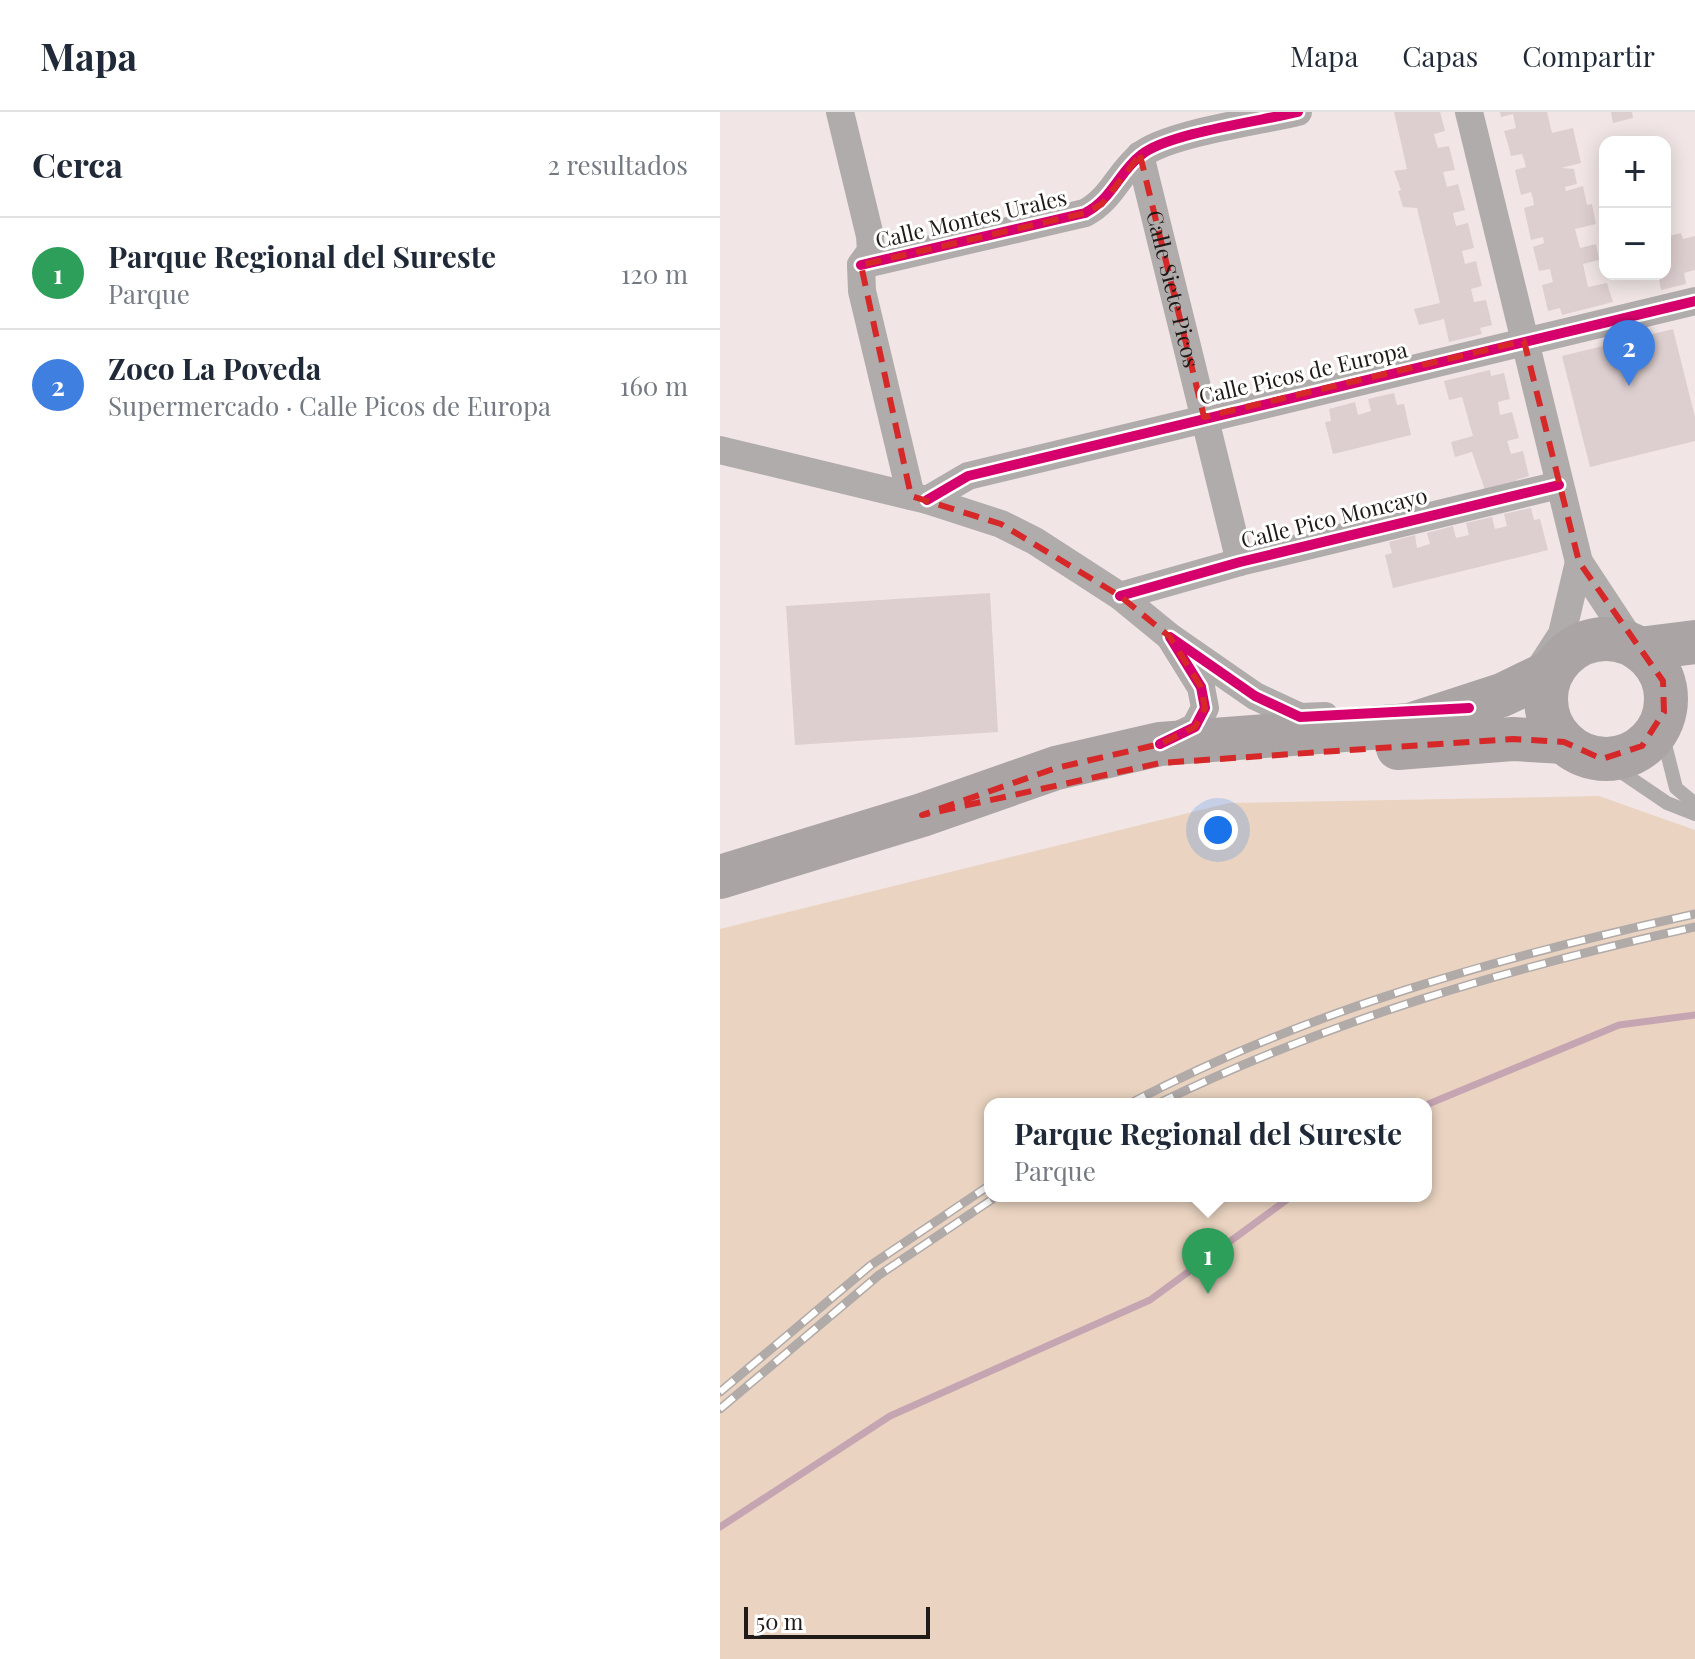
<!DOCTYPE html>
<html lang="es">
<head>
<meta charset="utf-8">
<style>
	:root { --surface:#fff; --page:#f2f2f3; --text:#1f2937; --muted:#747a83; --line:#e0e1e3; --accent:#696160 }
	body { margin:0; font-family:"Playfair Display",serif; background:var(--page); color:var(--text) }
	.controls { position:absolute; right:24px; top:24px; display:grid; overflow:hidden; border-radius:16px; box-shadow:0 4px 20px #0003 }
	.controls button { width:72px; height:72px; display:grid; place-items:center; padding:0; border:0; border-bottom:2px solid var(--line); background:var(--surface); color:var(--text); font:40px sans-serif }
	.scale { position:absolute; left:24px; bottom:20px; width:186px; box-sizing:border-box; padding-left:8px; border:4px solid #201a18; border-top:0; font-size:22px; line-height:28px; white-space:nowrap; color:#201a18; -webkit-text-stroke:6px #fff; paint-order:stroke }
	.you { position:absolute; left:498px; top:718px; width:28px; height:28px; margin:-20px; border:6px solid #fff; border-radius:50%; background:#1a73e8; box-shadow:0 0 0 12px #1a73e833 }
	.badge { display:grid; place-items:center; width:52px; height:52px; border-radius:50%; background:var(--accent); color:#fff; font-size:26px; font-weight:700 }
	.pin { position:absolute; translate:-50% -66px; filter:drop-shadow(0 2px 4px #0008) }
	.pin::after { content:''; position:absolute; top:42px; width:28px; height:24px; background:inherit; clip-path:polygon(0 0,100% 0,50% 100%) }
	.popup { position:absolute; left:264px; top:986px; width:448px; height:104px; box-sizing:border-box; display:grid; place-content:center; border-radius:16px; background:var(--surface); filter:drop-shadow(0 2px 6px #0005); font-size:26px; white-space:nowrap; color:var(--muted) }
	.popup b { font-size:30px; color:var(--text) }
	.popup::after { content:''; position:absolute; left:50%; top:100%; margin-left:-16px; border:16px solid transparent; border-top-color:var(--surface) }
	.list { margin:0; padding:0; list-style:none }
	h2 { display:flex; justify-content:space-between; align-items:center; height:104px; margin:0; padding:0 32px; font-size:34px }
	h2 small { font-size:26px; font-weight:400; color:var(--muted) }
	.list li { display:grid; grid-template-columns:52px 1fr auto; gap:24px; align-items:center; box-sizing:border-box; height:112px; padding:0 32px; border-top:2px solid var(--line) }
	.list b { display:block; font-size:30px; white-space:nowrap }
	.list p { margin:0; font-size:26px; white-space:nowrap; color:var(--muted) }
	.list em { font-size:26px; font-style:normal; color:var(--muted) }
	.map { position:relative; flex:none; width:975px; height:1547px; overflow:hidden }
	header { display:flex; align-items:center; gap:48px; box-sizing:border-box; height:112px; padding:0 40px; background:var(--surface); border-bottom:2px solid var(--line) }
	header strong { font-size:38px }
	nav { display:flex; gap:44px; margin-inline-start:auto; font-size:28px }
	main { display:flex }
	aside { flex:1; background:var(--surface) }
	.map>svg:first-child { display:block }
	.green { fill:#ead4c1; fill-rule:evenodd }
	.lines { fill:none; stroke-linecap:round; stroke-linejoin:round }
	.stream { stroke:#c6a5b3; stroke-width:7 }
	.building { fill:#ddcecf }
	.service { stroke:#b0acab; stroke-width:14 }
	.minor { stroke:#b0acab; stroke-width:28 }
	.primary { stroke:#aaa5a4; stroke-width:44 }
	.rail-casing { stroke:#b0aaa9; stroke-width:9 }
	.rail { stroke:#fff; stroke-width:6; stroke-dasharray:18; stroke-linecap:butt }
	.cycleway-casing { stroke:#fff; stroke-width:15 }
	.cycleway { stroke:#d6006c; stroke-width:10 }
	.marked { fill:none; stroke:#d62828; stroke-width:6; stroke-dasharray:16 10; stroke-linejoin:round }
	.labels { text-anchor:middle; stroke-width:6; stroke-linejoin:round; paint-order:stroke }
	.street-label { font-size:22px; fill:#201a18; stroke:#fff }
</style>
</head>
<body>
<header>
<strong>Mapa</strong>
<nav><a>Mapa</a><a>Capas</a><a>Compartir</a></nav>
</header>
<main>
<aside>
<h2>Cerca<small>2 resultados</small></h2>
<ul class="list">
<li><span class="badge" style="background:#2e9e5b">1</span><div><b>Parque Regional del Sureste</b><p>Parque</p></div><em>120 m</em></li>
<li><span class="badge" style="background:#3f7fe0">2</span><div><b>Zoco La Poveda</b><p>Supermercado · Calle Picos de Europa</p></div><em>160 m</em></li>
</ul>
</aside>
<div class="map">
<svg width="975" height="1547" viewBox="0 0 975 1547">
	<rect width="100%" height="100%" fill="#f1e6e5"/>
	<path class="green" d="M879,684L975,718V1547H0V817L509,691ZM270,992H706V1084H270Z"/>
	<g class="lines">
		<g class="stream">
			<polyline points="706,993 899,913 975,903"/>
			<polyline points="0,1415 170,1304 430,1188 572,1084"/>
		</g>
	</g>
	<g class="building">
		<polygon points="674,0 720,0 725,19 714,22 716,30 718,36 729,34 735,58 723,60 727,75 738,72 745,98 733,101 736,114 748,111 754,136 742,139 745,152 756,149 762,174 751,177 754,190 766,188 772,213 760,216 762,222 729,230 724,207 699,213 694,197 720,191 697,96 683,95 678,79 681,78 674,59 687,57"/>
		<polygon points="780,0 827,0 832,21 853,16 861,51 841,56 854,57 857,72 845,75 846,79 863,74 867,93 872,92 876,112 855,117 860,136 876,132 879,148 863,152 868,175 887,171 893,190 842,203 840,196 828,199 822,173 833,170 830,157 819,159 813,135 824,131 823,125 811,128 804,96 814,93 813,87 811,80 801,83 795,58 806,55 804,48 802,42 791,44 788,32 784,19 796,16 793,2 781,5"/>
		<polygon points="891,0 912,0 913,6 893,11"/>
		<polygon points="961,121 963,127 975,124 975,158 964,161 966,172 941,178 939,167 932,168 931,162 945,162 945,125"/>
		<polygon points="953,217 975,305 975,329 870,355 842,244"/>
		<polygon points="770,258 771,264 784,261 790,287 778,290 780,303 792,300 799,326 787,329 789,335 791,342 803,339 809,364 796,368 798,374 766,381 752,340 735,345 731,330 753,324 742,285 729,288 724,269"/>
		<polygon points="674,281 677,293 684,292 691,323 613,342 605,310 611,309 609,297 635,290 638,303 651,299 648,287"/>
		<polygon points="811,396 814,408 820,407 828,438 673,476 665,443 672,441 669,430 695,423 697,436 710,432 707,421 733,414 736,426 749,423 746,411 772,405 775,417 787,414 784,402"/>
		<polygon points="270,481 278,620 75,633 66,494"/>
	</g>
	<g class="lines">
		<g class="service">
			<polyline points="940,613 956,676 975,692"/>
			<polyline points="882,647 947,691 975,702"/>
		</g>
		<g class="minor">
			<polyline points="120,0 150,124 151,139 141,153 142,179 191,384"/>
			<polyline points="749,0 859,450 915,535"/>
			<path id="s1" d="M420,43L520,450"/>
			<path d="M141,153L365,101C392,87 399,60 421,43C448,21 541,9 578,0"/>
			<polyline points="0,338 207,388 281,412 315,429 400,484 450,525"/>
			<polyline points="207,388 248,364 975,189"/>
			<polyline points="400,484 520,450 839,373"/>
			<polyline points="813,567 842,522 859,450"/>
			<polyline points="450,627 475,615 485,596 481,575 450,525 535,584 580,605 605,604"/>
		</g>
		<g class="primary">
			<circle cx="886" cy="587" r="60"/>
			<polyline points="919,537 975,530"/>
			<polyline points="678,636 793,627 844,630"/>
			<polyline points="0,765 202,703 336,656 440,632 690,613 782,583 832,559"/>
		</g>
		<defs>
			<g id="rail">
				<path d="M409,992C587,898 780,845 975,802"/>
				<path d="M437,992C609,908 789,856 975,815"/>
				<polyline points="0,1280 151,1153 270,1073"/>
				<polyline points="0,1297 159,1163 277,1084"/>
			</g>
		</defs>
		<use href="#rail" class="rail-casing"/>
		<use href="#rail" class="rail"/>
		<defs>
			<g id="cycleway">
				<path d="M141,153L365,101C392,87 399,60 421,43C448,21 541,9 578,0"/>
				<polyline points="207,388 248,364 975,189"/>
				<polyline points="400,484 520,450 839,373"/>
				<polyline points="440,632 475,615 485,596 481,575 450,525 535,584 580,605 749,596"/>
			</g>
		</defs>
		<use href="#cycleway" class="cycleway-casing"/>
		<use href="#cycleway" class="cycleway"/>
	</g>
	<path class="marked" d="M420,43L484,305L804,229L859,450L943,569L944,600L922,634L882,647L844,630L793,627L440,651L202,703L336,656L440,632L475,615L485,596L481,575L450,525L400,484L281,412L191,384L141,153L365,101L382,92Z"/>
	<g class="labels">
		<g class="street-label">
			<text transform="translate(251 107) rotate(-13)" y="8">Calle Montes Urales</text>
			<text dy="8" stroke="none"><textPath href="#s1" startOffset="138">Calle Siete Picos</textPath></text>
			<text transform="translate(583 261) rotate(-13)" y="8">Calle Picos de Europa</text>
			<text transform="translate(614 406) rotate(-14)" y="8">Calle Pico Moncayo</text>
		</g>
	</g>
</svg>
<div class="controls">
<button>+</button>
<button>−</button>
</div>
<div class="scale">50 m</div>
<div class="you"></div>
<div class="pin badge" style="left:488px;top:1182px;background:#2e9e5b">1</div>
<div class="popup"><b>Parque Regional del Sureste</b>Parque</div>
<div class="pin badge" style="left:909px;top:274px;background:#3f7fe0">2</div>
</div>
</main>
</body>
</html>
